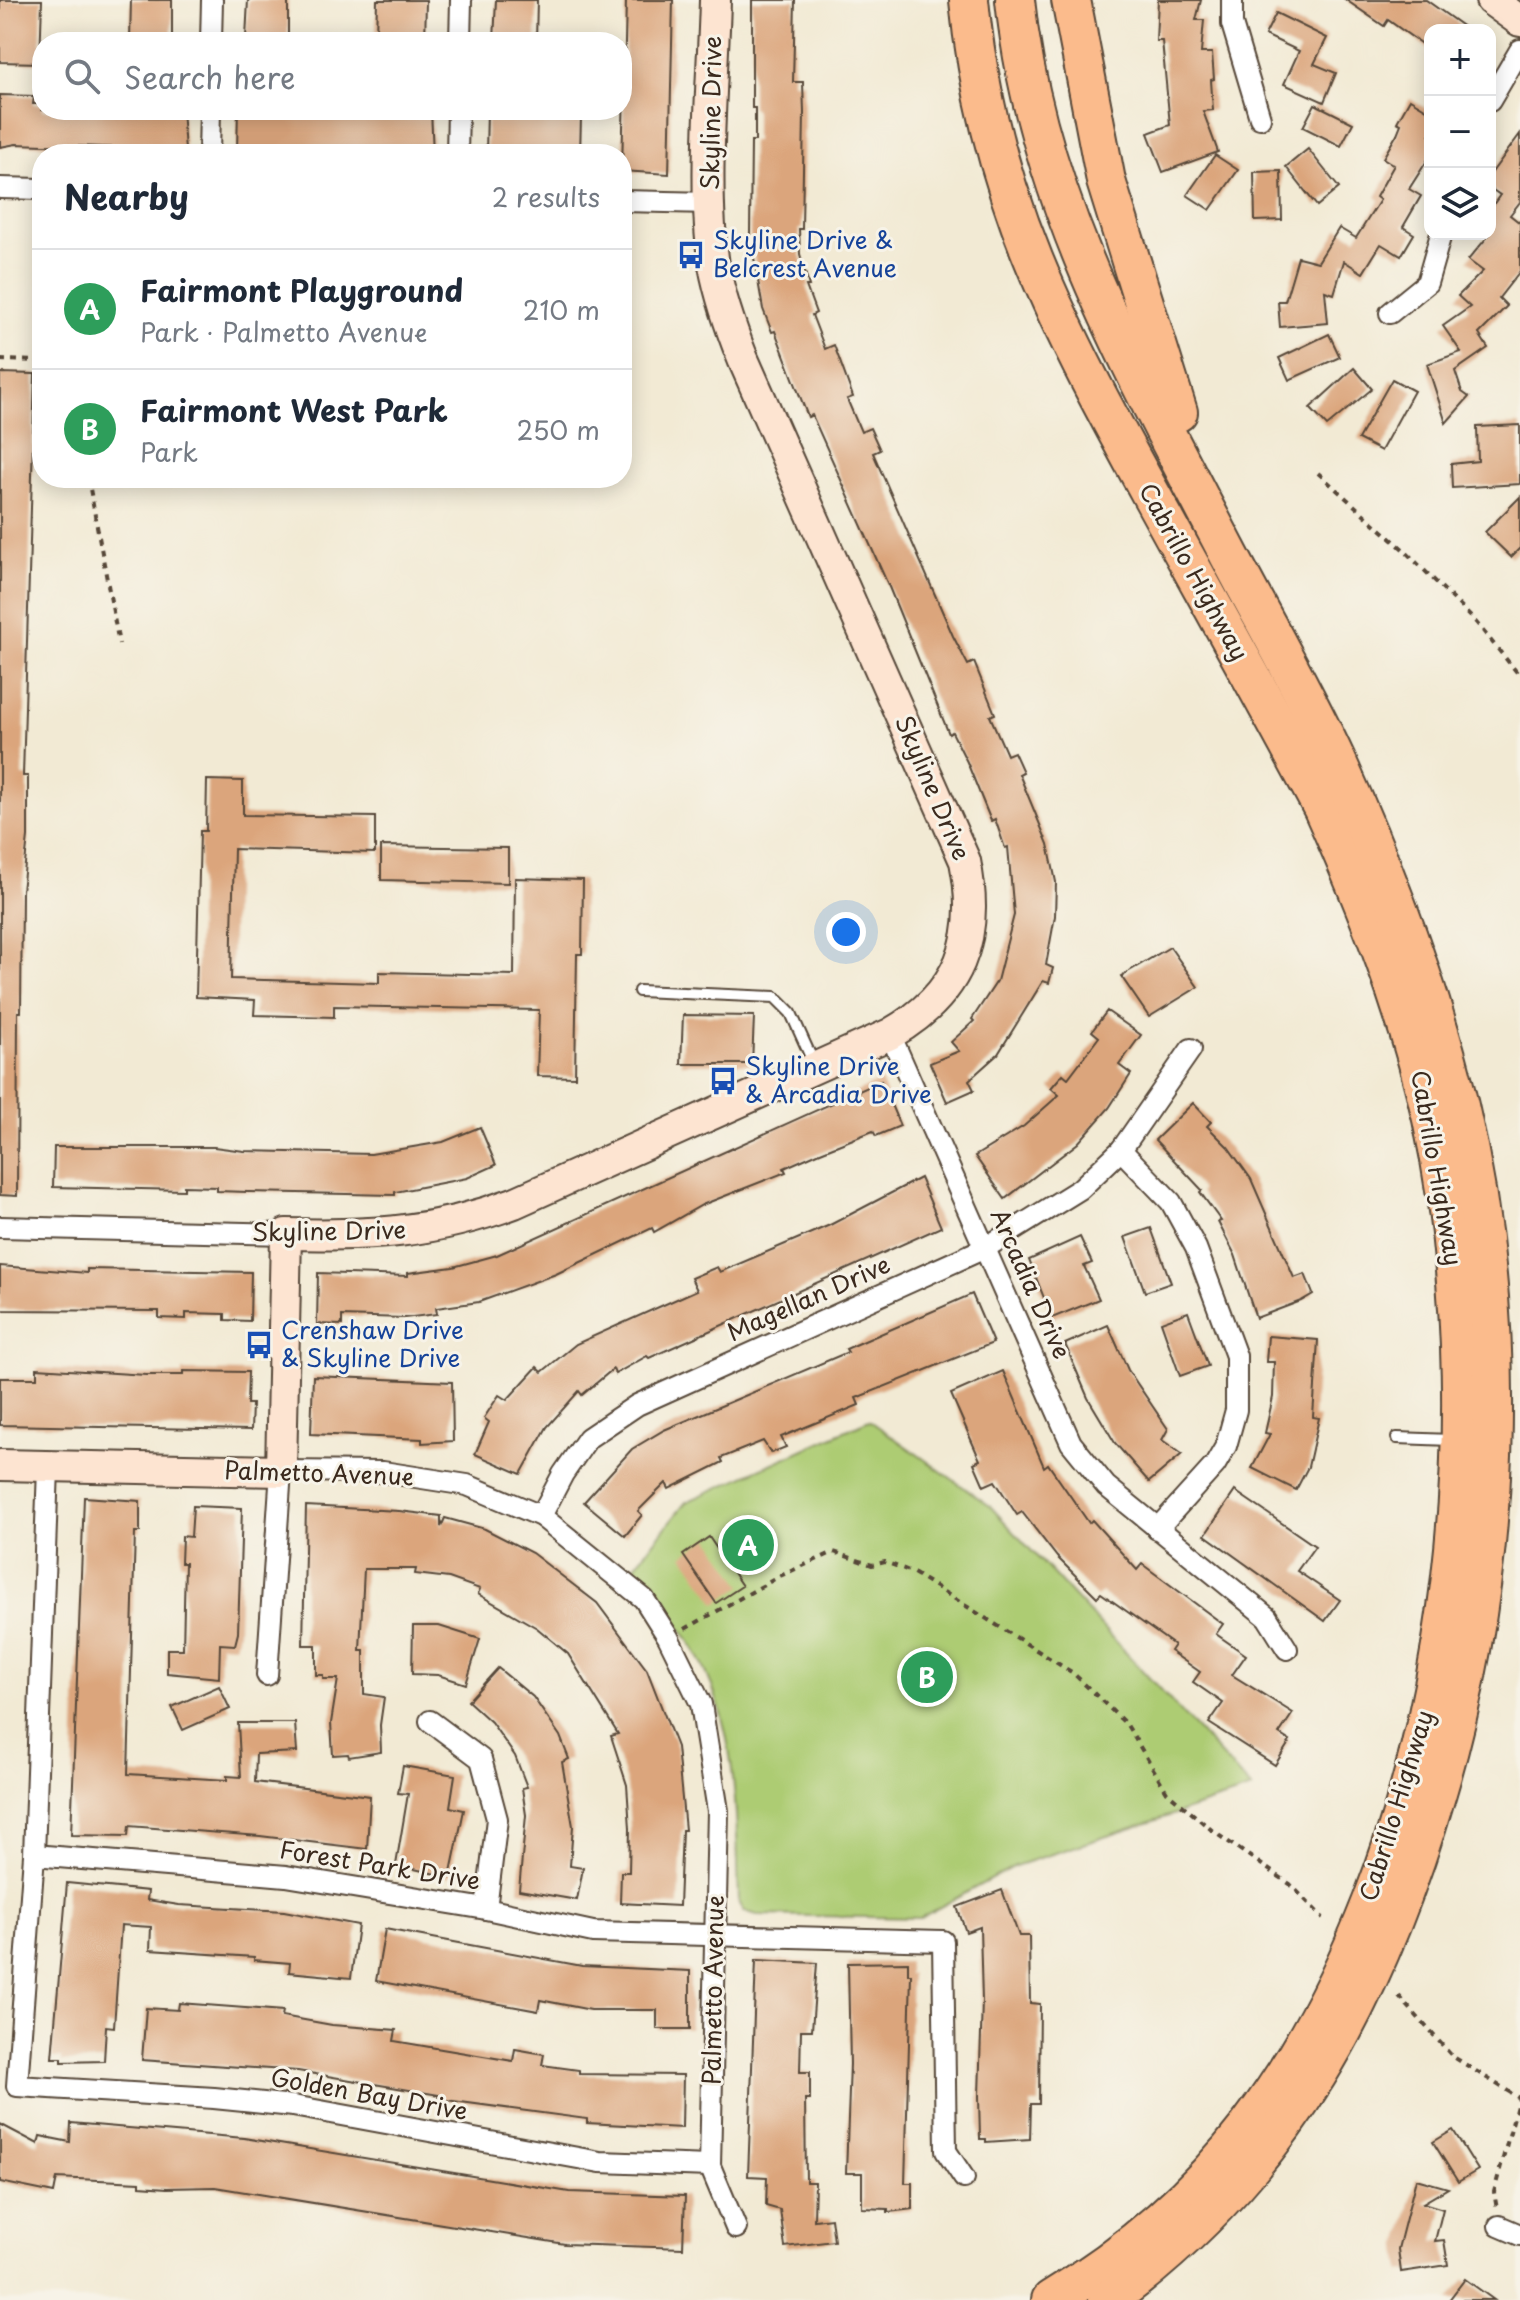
<!DOCTYPE html>
<html lang="en">
<head>
<meta charset="utf-8">
<style>
	:root { --surface:#fff; --page:#f6f6f7; --text:#1f2937; --muted:#747a83; --line:#e0e1e3; --accent:#d93025 }
	body { margin:0; font-family:"Playpen Sans",sans-serif; background:var(--page); color:var(--text) }
	.controls { position:absolute; right:24px; top:24px; display:grid; overflow:hidden; border-radius:16px; box-shadow:0 4px 20px #0003 }
	.controls button { width:72px; height:72px; display:grid; place-items:center; padding:0; border:0; border-bottom:2px solid var(--line); background:var(--surface); color:var(--text); font:40px sans-serif }
	.you { position:absolute; left:846px; top:932px; width:28px; height:28px; margin:-20px; border:6px solid #fff; border-radius:50%; background:#1a73e8; box-shadow:0 0 0 12px #1a73e833 }
	.badge { display:grid; place-items:center; width:52px; height:52px; border-radius:50%; background:var(--accent); color:#fff; font-size:26px; font-weight:700 }
	.pin { position:absolute; translate:-50% -50%; border:4px solid #fff; box-shadow:0 2px 8px #0006 }
	.list { margin:0; padding:0; list-style:none }
	h2 { display:flex; justify-content:space-between; align-items:center; height:104px; margin:0; padding:0 32px; font-size:34px }
	h2 small { font-size:26px; font-weight:400; color:var(--muted) }
	.list li { display:grid; grid-template-columns:52px 1fr auto; gap:24px; align-items:center; box-sizing:border-box; height:120px; padding:0 32px; border-top:2px solid var(--line) }
	.list b { display:block; font-size:30px; white-space:nowrap }
	.list p { margin:0; font-size:26px; white-space:nowrap; color:var(--muted) }
	.list em { font-size:26px; font-style:normal; color:var(--muted) }
	.icon { flex:none; width:44px; height:44px; fill:none; stroke:currentColor; stroke-width:2; stroke-linecap:round; stroke-linejoin:round }
	.map { position:relative; flex:none; width:1520px; height:2300px; overflow:hidden }
	.search { position:absolute; background:var(--surface); box-shadow:0 4px 20px #0003; left:32px; top:32px; width:600px; height:88px; display:flex; align-items:center; gap:20px; box-sizing:border-box; padding:0 28px; border-radius:32px; color:var(--muted); font-size:30px }
	.panel { position:absolute; background:var(--surface); box-shadow:0 4px 20px #0003; left:32px; top:144px; width:600px; height:344px; border-radius:32px }
	.map>svg:first-child { display:block }
	.green { fill:#adcc73; stroke:#747b48; stroke-width:2 }
	.building { fill:#dba57c }
	.lines { fill:none; stroke-linecap:round; stroke-linejoin:round }
	.lane-casing { stroke:#564739; stroke-width:14 }
	.street-casing { stroke:#564739; stroke-width:24 }
	.secondary-casing { stroke:#564739; stroke-width:34 }
	.highway-casing { stroke:#564739; stroke-width:42 }
	.path { stroke:#564739; stroke-width:4; stroke-dasharray:6 6; stroke-linecap:butt }
	.lane { stroke:#fff; stroke-width:10 }
	.street { stroke:#fff; stroke-width:20 }
	.secondary { stroke:#fde4d1; stroke-width:30 }
	.highway { stroke:#fbbb8c; stroke-width:38 }
	.labels { text-anchor:middle; stroke-width:6; stroke-linejoin:round; paint-order:stroke }
	.street-label { font-size:24px; fill:#3b2a1e; stroke:#f7f3e8 }
	.transit-label { font-size:24px; fill:#164399; stroke:#f7f3e8; text-anchor:start }
</style>
</head>
<body>
<div class="map">
<svg width="1520" height="2300" viewBox="0 0 1520 2300">
	<rect width="100%" height="100%" fill="#f7f3e8"/>
	<filter id="ink" filterUnits="userSpaceOnUse"><feTurbulence type="fractalNoise" baseFrequency=".0125" numOctaves="2"/><feDisplacementMap in="SourceGraphic" scale="16" xChannelSelector="R" yChannelSelector="G"/><feConvolveMatrix kernelMatrix="1 2 1 2 8 2 1 2 1" color-interpolation-filters="sRGB"/></filter>
	<filter id="wash" filterUnits="userSpaceOnUse"><feTurbulence type="fractalNoise" baseFrequency=".006" numOctaves="4" result="noise"/><feDisplacementMap in="SourceGraphic" scale="32" xChannelSelector="R" yChannelSelector="G"/><feGaussianBlur stdDeviation="1.8" result="paint"/><feColorMatrix in="noise" values="0 0 0 0 0 0 0 0 0 0 0 0 0 0 0 0 0 1.4 0 .05"/><feComposite in="paint" operator="in"/></filter>
	<g filter="url(#wash)">
		<rect width="100%" height="100%" fill="#f2ead4"/>
		<path class="green" d="M869,1420L990,1506L1252,1789L1015,1866L920,1918L757,1915L744,1911L739,1902C736,1811 739,1714 686,1636C670,1612 652,1590 634,1567L686,1502Z"/>
		<g id="blocks">
			<g class="building">
				<polygon points="0,0 42,0 40,63 0,62"/>
				<polygon points="131,0 172,0 172,42 130,42"/>
				<polygon points="248,0 288,0 288,38 246,38"/>
				<polygon points="377,0 426,0 425,42 376,39"/>
				<polygon points="496,0 537,0 536,42 494,41"/>
				<polygon points="626,0 673,0 669,174 622,171"/>
				<polygon points="752,0 795,0 793,82 803,82 804,113 802,229 799,229 800,254 809,286 806,286 816,313 812,315 825,349 834,345 853,397 847,399 861,432 870,428 880,450 873,453 953,636 968,665 974,662 995,714 990,716 1007,755 1014,752 1023,772 1019,774 1048,844 1056,882 1055,916 1046,965 1053,968 1049,983 1043,981 998,1054 969,1080 974,1090 947,1102 930,1063 959,1051 951,1042 974,1021 972,1019 997,981 1014,915 1008,847 1005,848 995,819 991,821 967,762 952,732 949,734 889,587 812,415 808,417 775,331 772,332 763,309 750,235 751,141 755,141 755,108 752,108"/>
				<polygon points="1158,0 1201,0 1196,20 1204,20 1201,53 1212,53 1214,79 1211,80 1213,110 1203,111 1218,152 1163,172 1148,133 1170,125 1162,41 1156,41"/>
				<polygon points="1346,0 1426,0 1468,30 1430,30 1430,50 1388,20 1384,26"/>
				<polygon points="1276,13 1327,38 1314,64 1336,73 1324,102 1284,84 1299,51 1265,35"/>
				<polygon points="0,95 34,96 33,104 42,104 42,110 182,110 185,150 16,144 0,147"/>
				<polygon points="1410,99 1430,111 1430,156 1409,189 1421,196 1403,227 1414,234 1401,256 1381,244 1363,273 1344,261 1334,294 1325,291 1328,323 1280,327 1278,301 1285,301 1298,257 1318,262 1339,228 1356,238 1380,200 1376,197 1394,165 1383,158 1397,134 1401,124 1397,122"/>
				<polygon points="1315,104 1353,123 1341,146 1303,127"/>
				<polygon points="238,110 404,115 404,110 431,110 433,154 237,151"/>
				<polygon points="487,110 548,110 548,116 581,116 580,154 486,154"/>
				<polygon points="1520,134 1520,202 1510,215 1520,223 1520,271 1499,298 1507,306 1479,334 1488,348 1455,371 1462,392 1469,397 1446,423 1427,364 1461,352 1443,326 1470,307 1458,296 1483,271 1468,260 1490,234 1490,209 1500,195 1490,188 1490,175"/>
				<polygon points="1308,149 1339,188 1317,206 1286,167"/>
				<polygon points="1215,155 1238,170 1210,210 1187,195"/>
				<polygon points="1281,171 1282,220 1255,221 1254,172"/>
				<polygon points="1329,334 1340,357 1289,380 1279,358"/>
				<polygon points="1354,368 1372,389 1327,426 1310,408"/>
				<polygon points="0,373 35,374 23,776 28,776 28,837 22,891 21,1012 18,1012 17,1196 0,1195"/>
				<polygon points="1392,379 1414,391 1381,451 1358,439"/>
				<polygon points="1520,425 1520,484 1452,488 1451,464 1478,461 1477,427"/>
				<polygon points="1520,497 1520,548 1511,557 1485,532"/>
				<polygon points="207,780 243,781 243,815 375,817 375,853 234,849 231,979 379,983 379,972 514,975 515,878 583,880 582,954 577,954 575,1077 537,1076 539,1010 334,1006 334,1017 254,1015 255,1000 196,997 200,831 206,831"/>
				<polygon points="381,846 508,848 508,883 381,880"/>
				<polygon points="1170,947 1198,987 1149,1017 1121,976"/>
				<polygon points="1107,1011 1141,1035 1119,1065 1131,1074 1109,1108 1078,1143 1005,1199 975,1156 1024,1126 1059,1095 1051,1088 1063,1074 1068,1078 1099,1037 1092,1031"/>
				<polygon points="683,1015 754,1016 752,1064 681,1064"/>
				<polygon points="881,1081 900,1126 876,1136 873,1131 818,1153 784,1168 786,1172 702,1205 654,1232 652,1228 556,1274 479,1302 436,1308 437,1314 404,1318 342,1316 342,1325 317,1324 318,1273 408,1276 408,1273 453,1267 497,1255"/>
				<polygon points="1193,1103 1211,1122 1207,1126 1228,1147 1251,1179 1294,1278 1305,1274 1313,1294 1301,1301 1256,1318 1235,1255 1218,1222 1221,1221 1200,1192 1202,1190 1155,1140"/>
				<polygon points="480,1127 496,1165 467,1178 395,1192 395,1195 248,1192 217,1191 217,1187 184,1186 184,1190 53,1187 54,1147 214,1147 244,1151 371,1154 443,1142"/>
				<polygon points="920,1178 941,1227 649,1358 647,1356 615,1374 613,1369 582,1395 579,1391 547,1427 521,1474 475,1454 489,1422 484,1418 499,1395 507,1400 537,1367 542,1372 576,1344 697,1290 691,1278 717,1267 720,1272 830,1225"/>
				<polygon points="1151,1228 1171,1283 1145,1292 1125,1237"/>
				<polygon points="1080,1237 1092,1263 1084,1266 1099,1299 1052,1318 1029,1260"/>
				<polygon points="0,1266 87,1273 87,1269 251,1272 250,1321 225,1320 225,1314 186,1313 186,1319 159,1318 159,1311 0,1310"/>
				<polygon points="972,1294 993,1343 856,1398 859,1405 781,1437 786,1447 771,1453 763,1441 721,1458 723,1462 669,1489 666,1483 638,1511 642,1515 625,1536 584,1502 632,1449 664,1430 848,1352 846,1349"/>
				<polygon points="1188,1312 1208,1366 1180,1376 1161,1322"/>
				<polygon points="1108,1325 1128,1370 1168,1429 1162,1440 1182,1454 1149,1482 1115,1443 1088,1398 1065,1344"/>
				<polygon points="1268,1336 1318,1340 1313,1417 1319,1418 1308,1467 1296,1490 1252,1468 1270,1434 1265,1433 1273,1397 1274,1362 1266,1362"/>
				<polygon points="37,1368 146,1375 183,1375 183,1371 248,1372 247,1404 252,1404 251,1430 0,1425 0,1378 37,1378"/>
				<polygon points="1003,1371 1044,1467 1048,1464 1089,1523 1092,1520 1137,1570 1142,1564 1223,1624 1216,1634 1246,1655 1232,1675 1293,1713 1279,1734 1290,1741 1275,1765 1209,1723 1223,1703 1193,1682 1200,1672 1170,1651 1174,1645 1101,1593 1097,1597 1057,1557 1022,1512 1017,1515 995,1481 984,1486 974,1463 980,1460 951,1394"/>
				<polygon points="313,1376 452,1382 453,1441 422,1443 422,1439 311,1434"/>
				<polygon points="1235,1491 1315,1546 1297,1571 1340,1600 1325,1621 1205,1535"/>
				<polygon points="84,1497 140,1501 140,1532 135,1532 128,1774 227,1780 227,1776 241,1777 238,1723 295,1723 297,1752 256,1754 255,1782 370,1796 367,1849 260,1836 129,1826 128,1836 71,1835"/>
				<polygon points="193,1506 242,1508 238,1633 235,1645 220,1644 219,1678 167,1673 167,1649 183,1649 185,1563 181,1563 182,1536 191,1537"/>
				<polygon points="306,1506 399,1511 441,1516 441,1527 445,1518 485,1529 532,1553 597,1603 647,1670 677,1747 685,1830 682,1830 679,1906 620,1903 621,1872 629,1872 630,1828 627,1785 611,1736 618,1734 568,1654 537,1628 478,1594 480,1589 449,1578 415,1574 416,1569 364,1569 360,1650 364,1650 364,1694 384,1697 380,1725 381,1752 349,1757 348,1754 333,1755 331,1723 338,1679 323,1679 323,1675 316,1675 316,1645 303,1645"/>
				<polygon points="709,1537 742,1586 716,1603 683,1555"/>
				<polygon points="413,1626 439,1626 480,1639 466,1684 438,1675 412,1674"/>
				<polygon points="498,1668 533,1697 560,1736 569,1759 562,1762 573,1826 570,1866 583,1868 577,1900 519,1890 526,1815 522,1788 527,1787 515,1756 491,1722 468,1701"/>
				<polygon points="219,1686 230,1709 183,1730 172,1707"/>
				<polygon points="403,1766 455,1775 450,1807 464,1810 450,1877 396,1865 408,1794 398,1793"/>
				<polygon points="67,1883 148,1891 147,1900 179,1905 284,1911 358,1925 351,1978 289,1972 290,1963 254,1960 254,1957 150,1950 151,1927 121,1925 114,2027 106,2026 104,2061 62,2062 62,2058 52,2058"/>
				<polygon points="1002,1890 1019,1936 1029,1936 1030,2003 1040,2004 1039,2104 1031,2104 1030,2139 986,2142 986,2139 980,2139 979,2096 982,2001 980,1927 966,1932 957,1907"/>
				<polygon points="385,1929 582,1966 690,1971 690,2029 657,2029 657,2010 591,2010 540,2000 538,2011 376,1981"/>
				<polygon points="756,1960 817,1963 812,2030 801,2030 800,2072 810,2072 810,2099 805,2099 806,2182 815,2182 814,2220 831,2218 834,2241 785,2247 780,2210 766,2206 767,2177 748,2176"/>
				<polygon points="908,1962 908,1974 911,1974 905,2183 912,2183 912,2209 888,2212 888,2209 862,2208 862,2173 846,2173 850,2064 848,1963"/>
				<polygon points="179,2003 283,2011 282,2016 332,2025 396,2030 394,2041 513,2061 515,2049 544,2054 542,2065 579,2070 579,2074 683,2075 682,2128 587,2123 587,2119 438,2099 439,2095 298,2071 142,2060 146,2008 178,2010"/>
				<polygon points="71,2123 244,2138 569,2192 685,2196 683,2248 565,2244 215,2187 167,2188 140,2186 140,2182 57,2178 54,2193 0,2182 0,2124 38,2144 40,2136 70,2142"/>
				<polygon points="1453,2130 1478,2170 1458,2182 1433,2142"/>
				<polygon points="1416,2179 1448,2188 1423,2203 1443,2209 1435,2241 1444,2240 1448,2265 1401,2272 1398,2249"/>
				<polygon points="1465,2279 1494,2300 1449,2300"/>
			</g>
		</g>
	</g>
	<g filter="url(#ink)">
		<use href="#blocks" fill-opacity="0" stroke="#564739" stroke-width="2"/>
		<g class="lines">
			<defs>
				<g id="lane">
					<polyline points="639,991 775,997 791,1013 815,1066"/>
					<polyline points="1397,1438 1451,1440"/>
				</g>
				<g id="street">
					<polyline points="1232,0 1232,24 1260,118"/>
					<polyline points="211,42 212,0"/>
					<polyline points="460,42 461,0"/>
					<polyline points="1490,101 1520,50"/>
					<polyline points="209,154 210,110"/>
					<polyline points="457,154 458,110"/>
					<polyline points="0,188 42,189"/>
					<polyline points="622,201 710,203"/>
					<polyline points="1390,313 1427,283 1441,234"/>
					<polyline points="890,1034 1071,1443 1106,1486 1267,1617 1287,1649"/>
					<polyline points="1121,1150 1171,1202 1196,1248 1236,1356 1236,1410 1226,1446 1215,1465 1157,1529"/>
					<polyline points="0,1227 286,1234"/>
					<polyline points="48,1468 34,1855 17,2086 214,2098 293,2106 600,2162 710,2166"/>
					<polyline points="541,1516 563,1474 588,1438 637,1405 985,1248 1080,1189 1121,1150 1191,1049"/>
					<polyline points="267,1675 281,1471 383,1472 467,1485 541,1516 644,1599 668,1637 701,1704 718,1811 710,2166 736,2228"/>
					<polyline points="430,1721 481,1759 497,1819 486,1909"/>
					<polyline points="34,1855 286,1876 486,1909 593,1932 943,1941 946,2151 964,2178"/>
					<polyline points="1499,2226 1520,2235"/>
				</g>
				<g id="secondary">
					<polyline points="1491,0 1520,21"/>
					<path d="M0,1465L281,1471L286,1234C369,1236 435,1233 514,1203L890,1034C960,994 981,939 965,861L743,359C731,329 720,297 714,265C702,186 713,81 715,0"/>
				</g>
				<g id="highway">
					<path d="M969,0C987,195 1062,332 1154,500C1210,602 1267,704 1322,807C1367,907 1408,1011 1432,1119C1501,1439 1450,1859 1249,2126C1195,2197 1127,2254 1051,2300"/>
					<path d="M1015,0C1035,199 1136,375 1226,549C1263,620 1304,690 1337,762C1387,873 1431,988 1459,1106C1512,1328 1502,1574 1437,1792C1375,2002 1288,2168 1108,2300"/>
					<polyline points="1071,0 1106,181 1178,412"/>
				</g>
			</defs>
			<use href="#lane" class="lane-casing"/>
			<use href="#street" class="street-casing"/>
			<use href="#secondary" class="secondary-casing"/>
			<use href="#highway" class="highway-casing"/>
			<g class="path">
				<polyline points="0,360 42,361"/>
				<polyline points="1318,473 1405,551 1474,620 1520,676"/>
				<polyline points="88,478 119,644"/>
				<polyline points="685,1629 780,1576 834,1552 872,1565 885,1562 912,1572 1073,1673 1127,1725 1167,1792 1214,1832 1290,1884 1323,1918"/>
				<polyline points="1399,1996 1452,2056 1519,2098 1494,2192 1497,2209"/>
			</g>
			<use href="#lane" class="lane"/>
			<use href="#street" class="street"/>
			<use href="#secondary" class="secondary"/>
			<use href="#highway" class="highway"/>
		</g>
	</g>
	<defs>
		<symbol id="bus-bare" viewBox="-9 -9 18 18"><path d="M-5-6H5V4H4V6H2V4H-2V6H-4V4H-5ZM-3.5-4V0h7V-4ZM-3.5 1.2v1.5H-2V1.2ZM2 1.2v1.5H3.5V1.2Z" fill="#1a4fb4" stroke="#f7f3e8" stroke-width="2.5" paint-order="stroke"/></symbol>
	</defs>
	<g fill-rule="evenodd">
		<use href="#bus-bare" x="671" y="235" width="40" height="40"/>
		<use href="#bus-bare" x="703" y="1061" width="40" height="40"/>
		<use href="#bus-bare" x="239" y="1325" width="40" height="40"/>
	</g>
	<g class="labels">
		<g class="street-label">
			<text transform="translate(712 113) rotate(-89)" y="8">Skyline Drive</text>
			<text transform="translate(1193 572) rotate(61)" y="8">Cabrillo Highway</text>
			<text transform="translate(932 788) rotate(67)" y="8">Skyline Drive</text>
			<text transform="translate(1436 1168) rotate(80)" y="8">Cabrillo Highway</text>
			<text transform="translate(329 1232) rotate(-1)" y="8">Skyline Drive</text>
			<text transform="translate(1030 1284) rotate(66)" y="8">Arcadia Drive</text>
			<text transform="translate(809 1299) rotate(-24)" y="8">Magellan Drive</text>
			<text transform="translate(319 1474) rotate(2)" y="8">Palmetto Avenue</text>
			<text transform="translate(1397 1806) rotate(-73)" y="8">Cabrillo Highway</text>
			<text transform="translate(380 1866) rotate(9)" y="8">Forest Park Drive</text>
			<text transform="translate(714 1990) rotate(-89)" y="8">Palmetto Avenue</text>
			<text transform="translate(369 2095) rotate(10)" y="8">Golden Bay Drive</text>
		</g>
		<g class="transit-label">
			<text x="713" y="249">Skyline Drive &amp;<tspan x="713" dy="28">Belcrest Avenue</tspan></text>
			<text x="745" y="1075">Skyline Drive<tspan x="745" dy="28">&amp; Arcadia Drive</tspan></text>
			<text x="281" y="1339">Crenshaw Drive<tspan x="281" dy="28">&amp; Skyline Drive</tspan></text>
		</g>
	</g>
</svg>
<div class="controls">
<button>+</button>
<button>−</button>
<button><svg class="icon" aria-label="layers" viewBox="0 0 24 24"><path d="M12 4l9 5-9 5-9-5zM3 14l9 5 9-5"/></svg></button>
</div>
<div class="you"></div>
<div class="pin badge" style="left:748px;top:1545px;background:#2e9e5b">A</div>
<div class="pin badge" style="left:927px;top:1677px;background:#2e9e5b">B</div>
<div class="search"><svg class="icon" aria-label="search" viewBox="0 0 24 24"><circle cx="10" cy="10" r="6"/><path d="M15 15l6 6"/></svg>Search here</div>
<section class="panel">
<h2>Nearby<small>2 results</small></h2>
<ul class="list">
<li><span class="badge" style="background:#2e9e5b">A</span><div><b>Fairmont Playground</b><p>Park · Palmetto Avenue</p></div><em>210 m</em></li>
<li><span class="badge" style="background:#2e9e5b">B</span><div><b>Fairmont West Park</b><p>Park</p></div><em>250 m</em></li>
</ul>
</section>
</div>
</body>
</html>
